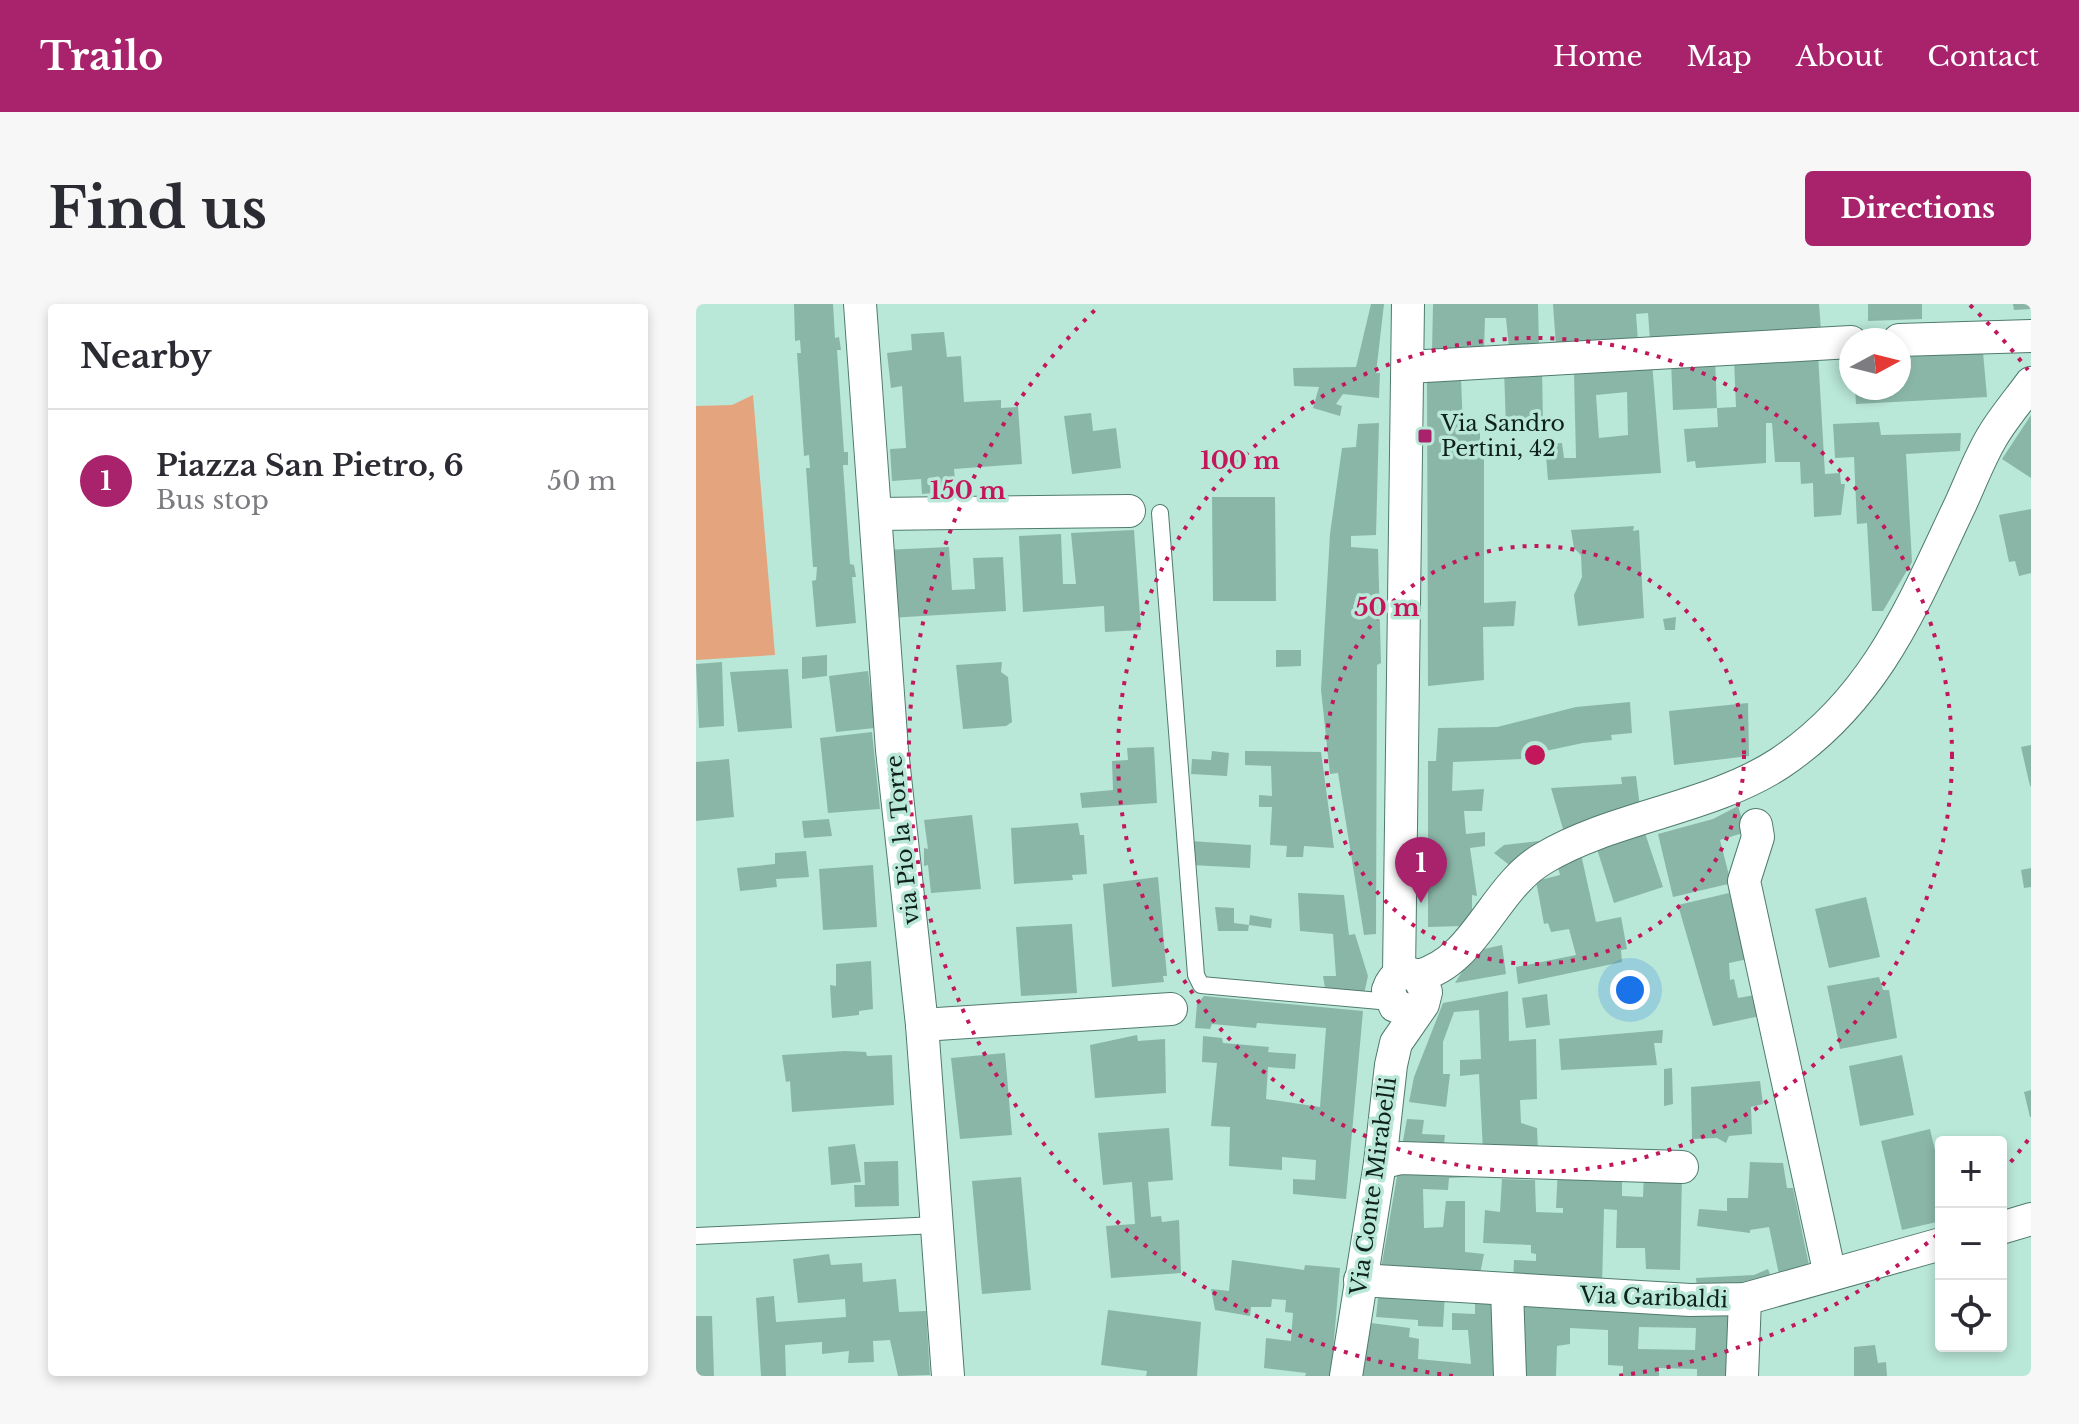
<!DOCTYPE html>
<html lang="en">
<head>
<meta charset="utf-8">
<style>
	:root { --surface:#fff; --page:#f7f7f7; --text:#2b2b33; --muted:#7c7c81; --line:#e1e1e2; --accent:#a8236c }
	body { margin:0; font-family:"Libre Baskerville",serif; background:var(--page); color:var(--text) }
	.controls { position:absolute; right:24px; bottom:24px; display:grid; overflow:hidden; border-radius:8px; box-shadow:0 4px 12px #0003 }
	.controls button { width:72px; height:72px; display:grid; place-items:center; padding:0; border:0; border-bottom:2px solid var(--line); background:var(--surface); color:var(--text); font:40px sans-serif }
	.compass { position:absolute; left:1143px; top:24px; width:72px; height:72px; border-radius:50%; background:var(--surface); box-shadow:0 4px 12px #0003; rotate:83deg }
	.you { position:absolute; left:934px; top:686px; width:28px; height:28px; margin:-20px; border:6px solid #fff; border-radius:50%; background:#1a73e8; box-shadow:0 0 0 12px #1a73e833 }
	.badge { display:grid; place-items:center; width:52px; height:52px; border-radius:50%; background:var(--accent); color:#fff; font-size:26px; font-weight:700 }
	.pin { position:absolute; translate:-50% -66px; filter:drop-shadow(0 2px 4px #0008) }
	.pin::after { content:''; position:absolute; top:42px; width:28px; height:24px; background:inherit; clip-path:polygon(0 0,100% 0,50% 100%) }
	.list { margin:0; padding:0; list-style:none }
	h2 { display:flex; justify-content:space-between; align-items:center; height:104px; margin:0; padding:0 32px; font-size:34px }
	h2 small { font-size:26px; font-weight:400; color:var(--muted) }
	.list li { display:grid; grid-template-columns:52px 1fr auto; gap:24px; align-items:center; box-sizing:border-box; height:144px; padding:0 32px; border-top:2px solid var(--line) }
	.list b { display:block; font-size:30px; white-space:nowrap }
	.list p { margin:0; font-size:26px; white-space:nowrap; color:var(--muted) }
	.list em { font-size:26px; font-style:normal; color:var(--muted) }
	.icon { flex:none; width:44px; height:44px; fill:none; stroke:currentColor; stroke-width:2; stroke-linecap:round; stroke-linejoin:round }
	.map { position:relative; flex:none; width:1335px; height:1072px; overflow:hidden; border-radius:8px }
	header { display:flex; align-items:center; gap:48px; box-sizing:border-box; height:112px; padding:0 40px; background:var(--accent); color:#fff }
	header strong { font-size:38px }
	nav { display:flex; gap:44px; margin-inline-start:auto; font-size:28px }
	.intro { display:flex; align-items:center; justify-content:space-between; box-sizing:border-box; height:192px; padding:0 48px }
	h1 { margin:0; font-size:56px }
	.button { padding:20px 36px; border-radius:8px; background:var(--accent); color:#fff; font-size:28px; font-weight:700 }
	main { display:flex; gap:48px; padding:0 48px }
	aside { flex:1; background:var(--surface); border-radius:8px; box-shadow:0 4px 12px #0003 }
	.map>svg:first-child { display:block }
	.green { fill:#e4a47d }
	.building { fill:#8ab6a8; fill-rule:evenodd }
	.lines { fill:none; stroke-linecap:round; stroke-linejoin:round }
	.service-casing { stroke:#507b6e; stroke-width:18 }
	.minor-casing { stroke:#507b6e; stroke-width:34 }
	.service { stroke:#fff; stroke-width:16 }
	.minor { stroke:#fff; stroke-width:32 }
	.ring { fill:none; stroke:#c2185b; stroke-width:4; stroke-dasharray:4 8 }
	.poi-dot { fill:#a8236c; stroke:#b9e7d8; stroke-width:3 }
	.labels { text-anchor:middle; stroke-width:7; stroke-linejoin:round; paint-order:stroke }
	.poi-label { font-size:22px; fill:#0f211c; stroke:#b9e7d8; text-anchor:start }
	.street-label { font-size:22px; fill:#0f211c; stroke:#b9e7d8 }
	.centre { fill:#c2185b; stroke:#b9e7d8; stroke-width:4 }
	.ring-label { font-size:24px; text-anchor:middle; font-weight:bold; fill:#c2185b; stroke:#b9e7d8; stroke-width:7; stroke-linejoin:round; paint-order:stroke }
</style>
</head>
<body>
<header>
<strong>Trailo</strong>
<nav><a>Home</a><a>Map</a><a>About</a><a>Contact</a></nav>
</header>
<div class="intro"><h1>Find us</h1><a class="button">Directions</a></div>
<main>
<aside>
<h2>Nearby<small></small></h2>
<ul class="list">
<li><span class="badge">1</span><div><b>Piazza San Pietro, 6</b><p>Bus stop</p></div><em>50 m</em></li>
</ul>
</aside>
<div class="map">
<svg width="1335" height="1072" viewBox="0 0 1335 1072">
	<rect width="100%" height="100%" fill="#b9e7d8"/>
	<polygon class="green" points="57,91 79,351 0,356 0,102 36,101"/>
	<g class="building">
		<polygon points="98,0 137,0 139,34 143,33 145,46 141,46 148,148 152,148 152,161 147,161 154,260 158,261 160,273 156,273 160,319 120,323 116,277 120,276 121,263 117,263 110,164 114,164 113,151 108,152 101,49 105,49 104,36 99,37"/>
		<polygon points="675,0 688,0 680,69 684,69 683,94 647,90 640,100 646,102 644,112 617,104 623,83 598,82 597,64 660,63"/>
		<polygon points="737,0 842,0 843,43 813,44 810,14 789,14 788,46 736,48"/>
		<polygon points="857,0 1123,0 1125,26 954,37 952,9 940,10 942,37 860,42"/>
		<polygon points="1172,0 1226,0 1226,15 1172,17"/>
		<polygon points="1317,0 1335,0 1335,5 1318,6"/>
		<polygon points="248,28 251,53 265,52 268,98 305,96 305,104 322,103 326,160 258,165 260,187 226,190 225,175 196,177 194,145 210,144 206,82 195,84 191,49 216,46 215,30"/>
		<polygon points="1287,48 1291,93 1160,100 1159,84 1203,84 1203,53"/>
		<polygon points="1122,50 1129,170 1144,169 1145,180 1149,180 1145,211 1118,213 1117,179 1105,180 1104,158 1079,158 1076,119 1070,119 1070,159 1000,164 999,157 991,158 988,125 1022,123 1021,104 1040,103 1038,55"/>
		<polygon points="1019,55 1021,104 977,106 975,57"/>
		<path d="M956,58L965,169L852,176L849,140L866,139L868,154H880L878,70ZM931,88L932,131L903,134L900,91Z"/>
		<polygon points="808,64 846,64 847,122 810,124"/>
		<polygon points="731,74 765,74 767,126 784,128 784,141 788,142 788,299 820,297 818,322 787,323 788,376 732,382"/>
		<polygon points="395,109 397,127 420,124 425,164 376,170 368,112"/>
		<polygon points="1335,111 1335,174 1306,155"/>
		<polygon points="1183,118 1185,131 1265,129 1264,147 1210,150 1216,258 1187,307 1176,307 1171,219 1161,220 1158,153 1139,154 1137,120"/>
		<polygon points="683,119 680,231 655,232 655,243 682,245 685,359 681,361 680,630 668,631 642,469 634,470 625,386 634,230 646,144 660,143 662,120"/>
		<polygon points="516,193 579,193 580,297 517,297"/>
		<polygon points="1335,205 1335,269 1323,272 1319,257 1313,258 1303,211"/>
		<polygon points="938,222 937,227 943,226 948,314 882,322 878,291 886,273 885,251 878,244 875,226"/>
		<polygon points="438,226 445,326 409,328 408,302 327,308 323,232 365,230 367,280 380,280 375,229"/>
		<polygon points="253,243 256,286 279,285 277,254 307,253 310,307 193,314 188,246"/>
		<polygon points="980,313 979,326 969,326 967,315"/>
		<polygon points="580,346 605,346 605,362 580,363"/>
		<polygon points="131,351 131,372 106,375 106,353"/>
		<polygon points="26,358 28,422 3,424 0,360"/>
		<polygon points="306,358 305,368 312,373 316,418 310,422 267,425 260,361"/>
		<polygon points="92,365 96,424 42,428 34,368"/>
		<polygon points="172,367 179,424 140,428 133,372"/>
		<polygon points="934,398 936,429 915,431 916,436 887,439 826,452 826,455 757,458 756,487 788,485 786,507 768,507 770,530 789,528 789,542 774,544 781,592 776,591 776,606 768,622 732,623 732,457 740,457 742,424 801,423 880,403"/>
		<polygon points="1052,399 1053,452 978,461 973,407"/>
		<polygon points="176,428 184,505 132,509 124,434"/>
		<polygon points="1335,441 1335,482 1334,482 1325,443"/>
		<polygon points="458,443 461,499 386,504 384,489 417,486 416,457 432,456 431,444"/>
		<polygon points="516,447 533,449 531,472 495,470 496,455 515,456"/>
		<polygon points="549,447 625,448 638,544 608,542 607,553 590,553 591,542 574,541 576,503 563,503 563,491 576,492 575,462 549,461"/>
		<polygon points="33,455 38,513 0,517 0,458"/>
		<polygon points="940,472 944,503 867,525 855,484 926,480 925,473"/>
		<polygon points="1042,502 1050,528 1024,536 1037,587 1033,589 1032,580 977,593 962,530 1017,515"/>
		<polygon points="276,511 285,585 235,589 232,561 228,562 228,544 232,545 228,516"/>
		<polygon points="133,515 136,532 108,534 106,517"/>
		<polygon points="382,519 384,531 388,531 391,570 376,571 377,576 318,580 315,524"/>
		<polygon points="949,529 967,583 918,599 901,545"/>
		<polygon points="494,537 555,541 554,564 495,561"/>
		<polygon points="843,537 846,542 817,564 798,549 808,541"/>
		<polygon points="110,547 113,573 80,575 81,583 44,587 41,564 79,560 79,549"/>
		<polygon points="885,550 900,618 925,613 931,645 925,646 926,658 822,680 820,663 880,651 873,625 855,628 852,619 848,620 840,577 864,571 861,559"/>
		<polygon points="177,561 181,623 127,626 123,565"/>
		<polygon points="1335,564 1335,583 1328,584 1325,566"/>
		<polygon points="462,573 471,672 467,672 468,678 416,683 407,580"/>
		<polygon points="602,589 648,591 653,631 659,630 672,672 668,690 629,684 627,672 640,672 637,630 604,627"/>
		<polygon points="1033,589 1052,655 1033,659 1034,676 1038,675 1042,694 1059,691 1064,712 1017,722 982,601"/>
		<polygon points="1170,593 1184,653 1133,664 1119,605"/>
		<polygon points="519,603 538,604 538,619 553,621 554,611 576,615 575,624 553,621 552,627 522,627"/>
		<polygon points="376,620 381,689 325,692 320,623"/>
		<polygon points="806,641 810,670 759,679 779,647"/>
		<polygon points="175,657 177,705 163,707 163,711 136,714 134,681 140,682 140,660"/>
		<polygon points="1183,673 1187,686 1193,686 1201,734 1144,745 1131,682"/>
		<polygon points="812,687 813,737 840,735 841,795 824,796 825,819 841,824 842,847 787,847 783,770 764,772 764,756 785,755 783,706 758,708 747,738 747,770 754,770 750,803 713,798 718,773 747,699"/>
		<polygon points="851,690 854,721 830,724 826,694"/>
		<polygon points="508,692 667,707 650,895 597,890 597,875 619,876 620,856 586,853 586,866 533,862 534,823 515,822 521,759 506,758 507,732 526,734 527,739 573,743 572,748 600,750 599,765 572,763 570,795 624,803 630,724 561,719 560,724 516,720 514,725 499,724 501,700"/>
		<polygon points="967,726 966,739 958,739 961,761 865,766 863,735"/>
		<polygon points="441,731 442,737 469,735 470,789 399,794 394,741"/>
		<polygon points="149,747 170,748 171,752 196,751 198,801 96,808 94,777 90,778 86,751"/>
		<polygon points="309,749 316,831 264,835 255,754"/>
		<polygon points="1206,751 1218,811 1164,822 1153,762"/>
		<polygon points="976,764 977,800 968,802 968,765"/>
		<polygon points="1064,777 1067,800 1055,803 1056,830 1033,832 1030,839 1021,834 996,835 995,783"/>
		<polygon points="1335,786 1335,813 1334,813 1328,788"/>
		<polygon points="711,815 728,816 726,830 749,831 747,849 705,848"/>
		<polygon points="473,824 477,876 452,878 455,913 465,912 466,918 483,916 485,969 415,974 410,922 439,920 436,878 407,881 402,829"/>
		<polygon points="1234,825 1245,872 1245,917 1206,926 1185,837"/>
		<polygon points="159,840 165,878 135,881 132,843"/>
		<polygon points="202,857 203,902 159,903 158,881 169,881 168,858"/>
		<polygon points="1054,858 1087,859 1091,884 1097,884 1114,966 1084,975 1073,923 1054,926 1054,929 1001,922 1003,905 1031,907 1031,894 1052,894"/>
		<polygon points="703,861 774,862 776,873 753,874 752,886 727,885 728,924 747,923 750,897 769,897 769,948 788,950 783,975 685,965"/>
		<polygon points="862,863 926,865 926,892 947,893 948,869 986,871 984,966 950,965 949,944 920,944 921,906 908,905 906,982 817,980 818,956 840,957 840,950 835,949 835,941 787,939 789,906 804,908 806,875 839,876 840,908 867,909 867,904 860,904"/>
		<polygon points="325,873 335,986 286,990 276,877"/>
		<polygon points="133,950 135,961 166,959 167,978 200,975 203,1008 230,1007 234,1071 202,1072 194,1036 177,1037 178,1058 152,1059 153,1047 126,1050 126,1038 89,1041 90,1072 65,1072 60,994 78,992 80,1018 150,1013 149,995 102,999 97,955"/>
		<polygon points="536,956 608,966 609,961 644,964 635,1072 609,1072 610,1069 568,1064 570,1034 595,1037 597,1009 589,1008 590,996 576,995 575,1003 555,1003 554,1012 519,1006 515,985 533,987"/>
		<polygon points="1072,965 1076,976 1059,981 1001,983 1000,974 1058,971"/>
		<polygon points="683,985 749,990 747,1023 722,1022 722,1016 680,1013"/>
		<polygon points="779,992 807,992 803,1072 666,1072 675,1019 714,1024 713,1033 723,1035 722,1055 775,1060 772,1026 756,1026 756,1009 779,1010"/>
		<path d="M828,1000L1039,1004L1035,1072H1001V1065L963,1064V1072H927V1062L912,1061V1026L874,1024V1040L861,1042L860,1072H827ZM943,1023L1000,1024L999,1046L942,1045Z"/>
		<polygon points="412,1006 505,1018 501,1072 450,1072 451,1067 405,1061"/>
		<polygon points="0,1012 16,1012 18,1072 0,1072"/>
		<polygon points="1179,1041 1182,1059 1190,1058 1191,1072 1158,1072 1158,1043"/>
	</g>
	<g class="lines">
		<defs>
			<g id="service">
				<polyline points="464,209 500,671 505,681 695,698"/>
				<polyline points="0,932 241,921"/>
			</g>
			<g id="minor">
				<polyline points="164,0 196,446 226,721 252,1072"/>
				<polyline points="1203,36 1335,32"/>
				<polyline points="712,63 1155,38"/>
				<polyline points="180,210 433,207"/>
				<polyline points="1060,521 1062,533 1048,577 1134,971"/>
				<polyline points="703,670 712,0"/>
				<path d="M722,672C780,658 797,583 848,554C916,513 1016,504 1084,459C1181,394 1217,300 1265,199C1275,177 1284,153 1296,133C1307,114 1322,97 1335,79"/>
				<polyline points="226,721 475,705"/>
				<polyline points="684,859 705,854 986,863"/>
				<polyline points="1305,924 1335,915"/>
				<polyline points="664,976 994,996 1049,995 1245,940"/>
				<polyline points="811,986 814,1072"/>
				<path d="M650,1072L684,859L695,761L700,739L727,700L730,688L722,672C707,666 697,671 692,686L699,702L716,707L727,700"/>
				<polyline points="1046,1072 1049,995"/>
			</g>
		</defs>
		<use href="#service" class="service-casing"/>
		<use href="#minor" class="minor-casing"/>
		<use href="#service" class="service"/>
		<use href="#minor" class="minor"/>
	</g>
	<g class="ring">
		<circle cx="839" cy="451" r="209"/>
		<circle cx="839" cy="451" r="417"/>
		<path d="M1332 836A626 626 0 0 1 1308 866M1241 931A626 626 0 0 1 921 1072M757 1072A626 626 0 0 1 404 1M1274 1A626 626 0 0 1 1332 66"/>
	</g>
	<rect class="poi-dot" x="721" y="124" width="16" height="16" rx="4"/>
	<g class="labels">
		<g class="poi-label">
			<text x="745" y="127">Via Sandro<tspan x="745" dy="25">Pertini, 42</tspan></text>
		</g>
		<g class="street-label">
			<text transform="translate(206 536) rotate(-96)" y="8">via Pio la Torre</text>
			<text transform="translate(677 882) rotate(-82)" y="8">Via Conte Mirabelli</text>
			<text transform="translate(958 993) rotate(2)" y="8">Via Garibaldi</text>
		</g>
	</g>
	<circle cx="839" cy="451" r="12" class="centre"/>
	<g class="ring-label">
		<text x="544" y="165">100 m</text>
		<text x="272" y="195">150 m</text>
		<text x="691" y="312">50 m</text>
	</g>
</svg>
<div class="controls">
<button>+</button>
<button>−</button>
<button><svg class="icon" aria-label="locate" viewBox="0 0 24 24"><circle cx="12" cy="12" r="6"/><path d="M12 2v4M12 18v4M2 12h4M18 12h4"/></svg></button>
</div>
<svg class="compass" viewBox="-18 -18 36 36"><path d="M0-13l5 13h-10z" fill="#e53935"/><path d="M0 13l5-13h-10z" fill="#7c7c81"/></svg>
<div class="you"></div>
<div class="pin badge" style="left:725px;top:599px">1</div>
</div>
</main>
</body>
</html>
